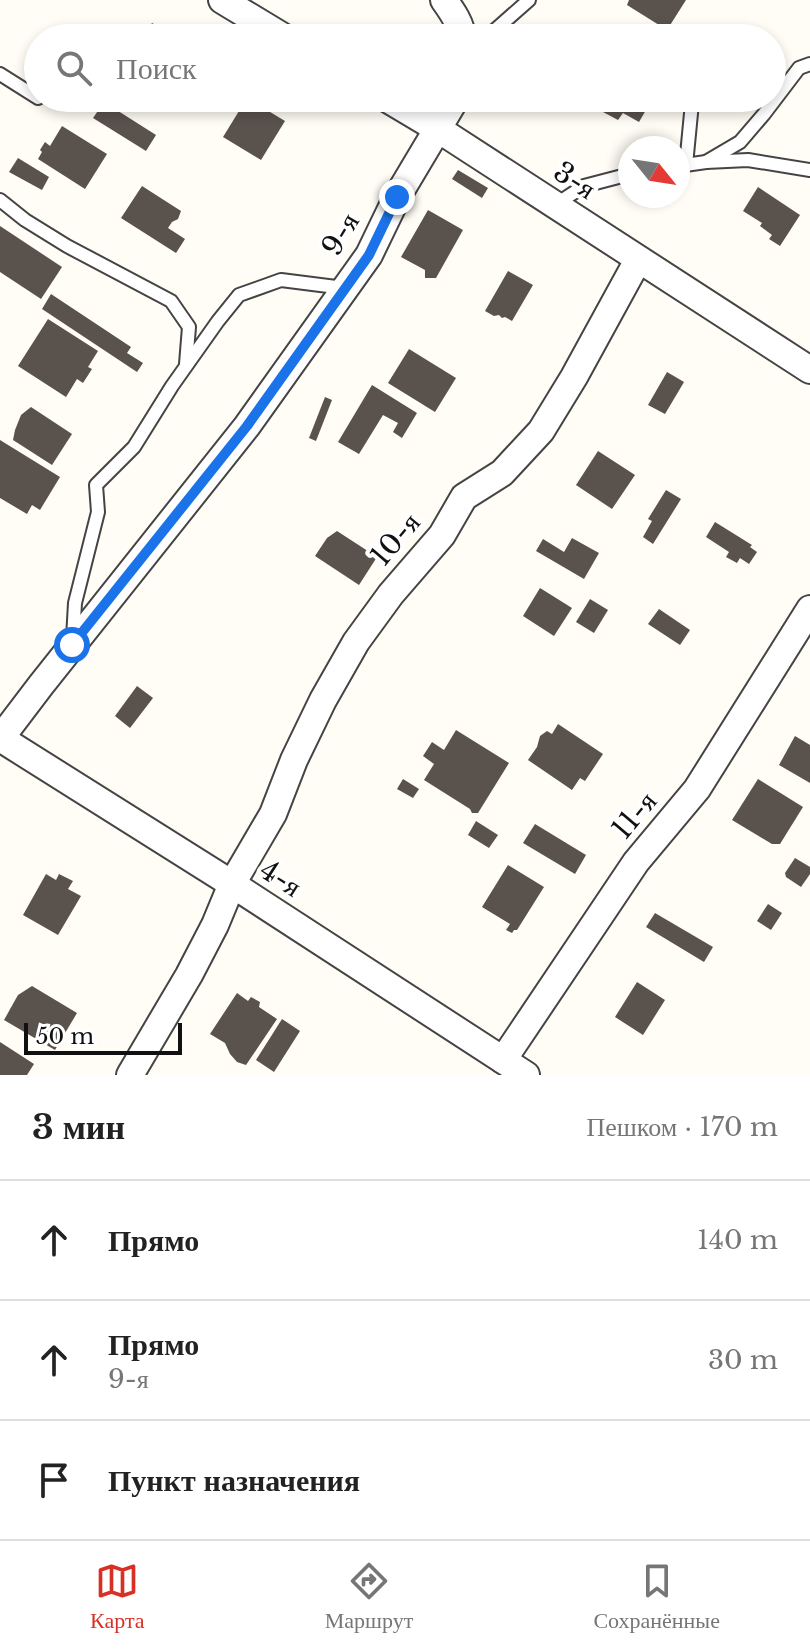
<!DOCTYPE html>
<html lang="ru">
<head>
<meta charset="utf-8">
<style>
	:root { --surface:#fff; --page:#f2f2f2; --text:#222; --muted:#767676; --line:#e0e0e0; --accent:#d93025 }
	body { margin:0; font-family:"Libre Baskerville",serif; background:var(--page); color:var(--text) }
	.compass { position:absolute; left:618px; top:136px; width:72px; height:72px; border-radius:50%; background:var(--surface); box-shadow:0 4px 12px #0003; rotate:120deg }
	.scale { position:absolute; left:24px; bottom:20px; width:158px; box-sizing:border-box; padding-left:8px; border:4px solid #111; border-top:0; font-size:22px; line-height:28px; white-space:nowrap; color:#111; -webkit-text-stroke:6px #fff; paint-order:stroke }
	.stop { position:absolute; width:24px; height:24px; margin:-18px; border:6px solid #1a73e8; border-radius:50%; background:#fff }
	.stop.end { background:#1a73e8; border-color:#fff; box-shadow:0 2px 8px #0008 }
	.list { margin:0; padding:0; list-style:none }
	h2 { display:flex; justify-content:space-between; align-items:center; height:104px; margin:0; padding:0 32px; font-size:34px }
	h2 small { font-size:26px; font-weight:400; color:var(--muted) }
	.list li { display:grid; grid-template-columns:52px 1fr auto; gap:24px; align-items:center; box-sizing:border-box; height:120px; padding:0 32px; border-top:2px solid var(--line) }
	.list b { display:block; font-size:30px; white-space:nowrap }
	.list p { margin:0; font-size:26px; white-space:nowrap; color:var(--muted) }
	.list em { font-size:26px; font-style:normal; color:var(--muted) }
	.icon { flex:none; width:44px; height:44px; fill:none; stroke:currentColor; stroke-width:2; stroke-linecap:round; stroke-linejoin:round }
	.map { position:relative; flex:none; width:810px; height:1075px; overflow:hidden }
	.search { position:absolute; background:var(--surface); box-shadow:0 4px 12px #0003; left:24px; right:24px; top:24px; height:88px; display:flex; align-items:center; gap:20px; box-sizing:border-box; padding:0 28px; border-radius:44px; color:var(--muted); font-size:30px }
	.sheet { height:464px; background:var(--surface) }
	nav { display:flex; justify-content:space-around; align-items:center; box-sizing:border-box; height:112px; border-top:2px solid var(--line); background:var(--surface); font-size:22px; color:var(--muted) }
	nav a { display:grid; justify-items:center; gap:4px }
	nav .on { color:var(--accent) }
	.map>svg:first-child { display:block }
	.building { fill:#5a524d }
	.lines { fill:none; stroke-linecap:round; stroke-linejoin:round }
	.service-casing { stroke:#444; stroke-width:16 }
	.minor-casing { stroke:#444; stroke-width:30 }
	.service { stroke:#fff; stroke-width:12 }
	.minor { stroke:#fff; stroke-width:26 }
	.route { stroke:#1a73e8; stroke-width:10 }
	.labels { text-anchor:middle; stroke-width:8; stroke-linejoin:round; paint-order:stroke }
	.street-label { font-size:28px; fill:#111; stroke:#fff }
</style>
</head>
<body>
<div class="map">
<svg width="810" height="1075" viewBox="0 0 810 1075">
	<rect width="100%" height="100%" fill="#fffdf5"/>
	<g class="building">
		<polygon points="629,0 686,0 667,30 627,5"/>
		<polygon points="152,23 166,31 162,38 143,38"/>
		<polygon points="103,98 125,98 119,108"/>
		<polygon points="247,98 285,121 261,160 223,137"/>
		<polygon points="611,98 653,98 639,122 623,113 618,120 603,112"/>
		<polygon points="104,102 156,135 146,151 93,118"/>
		<polygon points="62,126 107,154 85,189 38,159 42,152 40,150 45,142 50,146"/>
		<polygon points="18,158 49,177 42,190 9,172"/>
		<polygon points="458,170 488,188 482,198 452,179"/>
		<polygon points="142,186 181,211 178,219 172,222 168,228 185,239 176,253 121,218"/>
		<polygon points="758,187 800,215 780,246 769,239 772,235 760,226 762,223 743,211"/>
		<polygon points="428,210 463,230 436,278 425,278 425,270 401,257"/>
		<polygon points="0,226 62,267 41,299 0,272"/>
		<polygon points="508,271 533,285 512,321 505,317 502,318 499,315 494,316 485,311"/>
		<polygon points="51,294 131,347 127,353 143,363 137,372 42,309"/>
		<polygon points="48,319 98,351 88,367 92,369 83,383 77,379 66,397 18,366"/>
		<polygon points="409,349 456,378 435,412 388,383"/>
		<polygon points="667,372 684,382 665,414 648,405"/>
		<polygon points="372,385 417,413 402,438 393,432 398,423 383,415 359,454 338,442"/>
		<polygon points="325,397 332,400 316,441 309,438"/>
		<polygon points="31,407 72,434 52,465 13,440 15,430 21,415"/>
		<polygon points="0,440 60,477 40,510 32,505 27,514 0,498"/>
		<polygon points="598,451 635,475 612,509 576,485"/>
		<polygon points="666,490 681,499 653,544 643,537 652,521 648,519"/>
		<polygon points="715,522 752,545 750,547 757,552 749,564 740,558 737,563 726,557 729,552 706,537"/>
		<polygon points="337,531 377,557 359,585 315,556 327,538"/>
		<polygon points="572,538 599,553 584,579 536,551 543,539 564,552"/>
		<polygon points="540,588 572,608 554,636 523,616"/>
		<polygon points="590,599 608,610 594,633 576,622"/>
		<polygon points="659,609 690,630 680,645 648,624"/>
		<polygon points="137,686 153,698 130,728 115,716"/>
		<polygon points="558,724 603,754 585,781 580,778 572,790 528,760 537,747 540,736 547,731 552,734"/>
		<polygon points="456,730 509,763 478,813 472,813 470,809 424,780 434,764 423,756 432,742 444,750"/>
		<polygon points="795,736 810,745 810,783 779,765"/>
		<polygon points="403,779 419,789 413,798 397,789"/>
		<polygon points="758,779 803,807 780,844 772,844 732,820"/>
		<polygon points="476,821 498,835 489,848 468,835"/>
		<polygon points="535,824 586,855 575,874 523,843"/>
		<polygon points="795,858 810,867 810,874 801,887 786,877 785,873"/>
		<polygon points="508,865 544,887 517,930 514,930 512,933 506,930 510,924 482,907"/>
		<polygon points="46,874 56,880 59,874 73,881 68,889 81,896 58,935 23,915"/>
		<polygon points="768,904 782,913 771,930 757,921"/>
		<polygon points="655,913 713,947 704,962 646,927"/>
		<polygon points="637,982 665,1000 643,1035 615,1017"/>
		<polygon points="32,986 77,1013 55,1050 4,1020 18,995"/>
		<polygon points="237,993 248,1001 251,997 260,1002 259,1007 277,1019 246,1065 237,1062 230,1054 225,1043 210,1034"/>
		<polygon points="282,1019 300,1031 274,1072 256,1060"/>
		<polygon points="0,1042 34,1064 27,1075 0,1075"/>
	</g>
	<g class="lines">
		<defs>
			<g id="service">
				<polyline points="486,38 529,0"/>
				<polyline points="0,74 38,98"/>
				<polyline points="706,162 740,142 764,114 799,68 810,64"/>
				<polyline points="686,165 692,103 689,98"/>
				<polyline points="678,166 706,162 748,160 810,170"/>
				<polyline points="0,200 25,220 67,246 171,301 189,327 186,364"/>
				<polyline points="555,205 584,186 630,174"/>
				<polyline points="73,638 75,603 98,512 96,485 134,447 172,386 218,321 239,295 281,280 344,288"/>
			</g>
			<g id="minor">
				<polyline points="222,0 285,38"/>
				<path d="M444,0C452,11 462,25 462,38"/>
				<polyline points="386,98 438,129 810,370"/>
				<polyline points="0,738 232,884 526,1075"/>
				<polyline points="0,739 41,685 247,426 369,255 397,197 456,98"/>
				<polyline points="503,1060 636,862 697,789 810,609"/>
				<polyline points="130,1075 189,975 215,925 232,884 273,814 294,760 323,700 356,642 391,594 442,535 464,497 502,473 541,431 574,377 638,260"/>
			</g>
		</defs>
		<use href="#service" class="service-casing"/>
		<use href="#minor" class="minor-casing"/>
		<use href="#service" class="service"/>
		<use href="#minor" class="minor"/>
	</g>
	<g class="lines">
		<polyline class="route" points="72,645 247,426 369,255 397,197"/>
	</g>
	<g class="labels">
		<g class="street-label">
			<text transform="translate(575 180) rotate(33)" y="10">3-я</text>
			<text transform="translate(340 234) rotate(-59)" y="10">9-я</text>
			<text transform="translate(395 539) rotate(-50)" y="10">10-я</text>
			<text transform="translate(634 815) rotate(-50)" y="10">11-я</text>
			<text transform="translate(281 878) rotate(33)" y="10">4-я</text>
		</g>
	</g>
</svg>
<svg class="compass" viewBox="-18 -18 36 36"><path d="M0-13l5 13h-10z" fill="#e53935"/><path d="M0 13l5-13h-10z" fill="#767676"/></svg>
<div class="scale">50 m</div>
<div class="stop" style="left:72px;top:645px"></div>
<div class="stop end" style="left:397px;top:197px"></div>
<div class="search"><svg class="icon" aria-label="search" viewBox="0 0 24 24"><circle cx="10" cy="10" r="6"/><path d="M15 15l6 6"/></svg>Поиск</div>
</div>
<section class="sheet">
<h2>3 мин<small>Пешком · 170 m</small></h2>
<ul class="list">
<li><svg class="icon" aria-label="ahead" viewBox="0 0 24 24"><path d="M12 20V5M6 11l6-6 6 6"/></svg><div><b>Прямо</b></div><em>140 m</em></li>
<li><svg class="icon" aria-label="ahead" viewBox="0 0 24 24"><path d="M12 20V5M6 11l6-6 6 6"/></svg><div><b>Прямо</b><p>9-я</p></div><em>30 m</em></li>
<li><svg class="icon" aria-label="arrive" viewBox="0 0 24 24"><path d="M6 21V4h12l-3 4 3 4H6"/></svg><div><b>Пункт назначения</b></div></li>
</ul>
</section>
<nav>
<a class="on"><svg class="icon" aria-label="map" viewBox="0 0 24 24"><path d="M3 6l6-2 6 2 6-2v14l-6 2-6-2-6 2zM9 4v14M15 6v14"/></svg>Карта</a>
<a><svg class="icon" aria-label="directions" viewBox="0 0 24 24"><path d="M12 3l9 9-9 9-9-9zM9 14v-3h6M13 9l2 2-2 2"/></svg>Маршрут</a>
<a><svg class="icon" aria-label="saved" viewBox="0 0 24 24"><path d="M7 4h10v16l-5-4-5 4z"/></svg>Сохранённые</a>
</nav>
</body>
</html>
